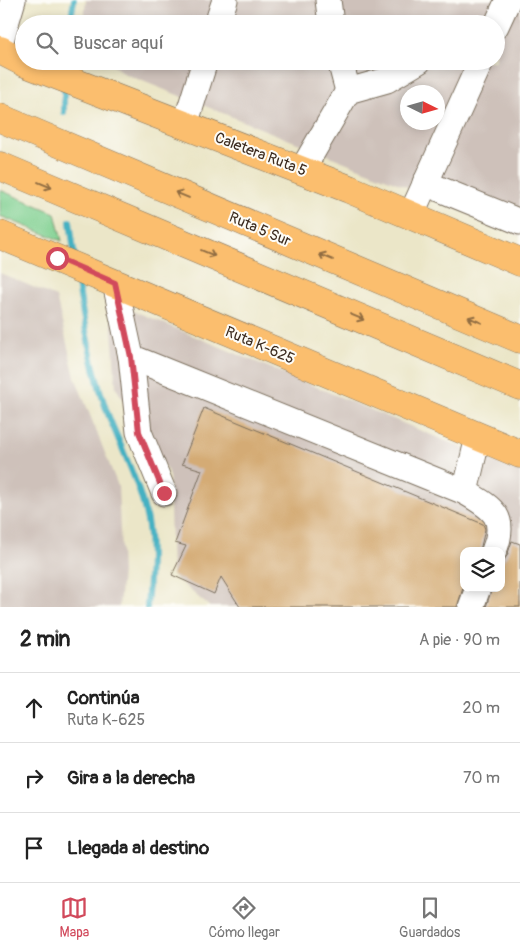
<!DOCTYPE html>
<html lang="es">
<head>
<meta charset="utf-8">
<style>
	:root { --surface:#fff; --page:#f6f6f6; --text:#222; --muted:#767676; --line:#e0e0e0; --accent:#d1495b }
	body { margin:0; font-family:Pangolin,sans-serif; background:var(--page); color:var(--text) }
	.controls { position:absolute; right:15px; bottom:15px; display:grid; overflow:hidden; border-radius:10px; box-shadow:0 2px 8px #0003 }
	.controls button { width:45px; height:45px; display:grid; place-items:center; padding:0; border:0; border-bottom:1px solid var(--line); background:var(--surface); color:var(--text); font:25px sans-serif }
	.compass { position:absolute; left:400px; top:85px; width:45px; height:45px; border-radius:50%; background:var(--surface); box-shadow:0 2px 8px #0003; rotate:95deg }
	.stop { position:absolute; width:15px; height:15px; margin:-11px; border:4px solid #d1495b; border-radius:50%; background:#fff }
	.stop.end { background:#d1495b; border-color:#fff; box-shadow:0 1px 5px #0008 }
	.list { margin:0; padding:0; list-style:none }
	h2 { display:flex; justify-content:space-between; align-items:center; height:65px; margin:0; padding:0 20px; font-size:21px }
	h2 small { font-size:16px; font-weight:400; color:var(--muted) }
	.list li { display:grid; grid-template-columns:32px 1fr auto; gap:15px; align-items:center; box-sizing:border-box; height:70px; padding:0 20px; border-top:1px solid var(--line) }
	.list b { display:block; font-size:19px; white-space:nowrap }
	.list p { margin:0; font-size:16px; white-space:nowrap; color:var(--muted) }
	.list em { font-size:16px; font-style:normal; color:var(--muted) }
	.icon { flex:none; width:28px; height:28px; fill:none; stroke:currentColor; stroke-width:2; stroke-linecap:round; stroke-linejoin:round }
	.map { position:relative; flex:none; width:520px; height:607px; overflow:hidden }
	.search { position:absolute; background:var(--surface); box-shadow:0 2px 8px #0003; left:15px; right:15px; top:15px; height:55px; display:flex; align-items:center; gap:12px; box-sizing:border-box; padding:0 18px; border-radius:28px; color:var(--muted); font-size:19px }
	.sheet { height:275px; background:var(--surface) }
	nav { display:flex; justify-content:space-around; align-items:center; box-sizing:border-box; height:70px; border-top:1px solid var(--line); background:var(--surface); font-size:14px; color:var(--muted) }
	nav a { display:grid; justify-items:center; gap:2px }
	nav .on { color:var(--accent) }
	.map>svg:first-child { display:block }
	.industrial { fill:#cec1ba; fill-rule:evenodd }
	.green { fill:#80d091; stroke:#5e7d58 }
	.lines { fill:none; stroke-linecap:round; stroke-linejoin:round }
	.stream { stroke:#45b1c2; stroke-width:6 }
	.building { fill:#d4ab75 }
	.minor-casing { stroke:#796c5a; stroke-width:27 }
	.major-casing { stroke:#796c5a; stroke-width:29 }
	.highway-casing { stroke:#796c5a; stroke-width:29 }
	.minor { stroke:#fff; stroke-width:25 }
	.major { stroke:#fbbe6e; stroke-width:28 }
	.highway { stroke:#fbbe6e; stroke-width:28 }
	.oneway { stroke:#916d42 }
	.route { stroke:#d1495b; stroke-width:6 }
	.labels { text-anchor:middle; stroke-width:4; stroke-linejoin:round; paint-order:stroke }
	.street-label { font-size:15px; fill:#3b2a1e; stroke:#fdfcf7 }
</style>
</head>
<body>
<div class="map">
<svg width="520" height="607" viewBox="0 0 520 607">
	<rect width="100%" height="100%" fill="#fdfcf7"/>
	<filter id="ink" filterUnits="userSpaceOnUse"><feTurbulence type="fractalNoise" baseFrequency=".02" numOctaves="2"/><feDisplacementMap in="SourceGraphic" scale="10" xChannelSelector="R" yChannelSelector="G"/><feConvolveMatrix kernelMatrix="1 2 1 2 8 2 1 2 1" color-interpolation-filters="sRGB"/></filter>
	<filter id="wash" filterUnits="userSpaceOnUse"><feTurbulence type="fractalNoise" baseFrequency=".0096" numOctaves="4" result="noise"/><feDisplacementMap in="SourceGraphic" scale="20" xChannelSelector="R" yChannelSelector="G"/><feGaussianBlur stdDeviation="1.12" result="paint"/><feColorMatrix in="noise" values="0 0 0 0 0 0 0 0 0 0 0 0 0 0 0 0 0 1.4 0 .05"/><feComposite in="paint" operator="in"/></filter>
	<g filter="url(#wash)">
		<rect width="100%" height="100%" fill="#ebe6c8"/>
		<g class="industrial">
			<path d="M86,0H520V236L407,187L125,74L107,61H496V24H83ZM408,92H438V122H408Z"/>
			<polygon points="0,273 56,297 75,377 118,486 122,572 119,607 0,607"/>
			<path d="M110,301L520,472V607H210L172,575L169,473L116,388ZM464,551H501V588H464Z"/>
		</g>
		<polygon class="green" points="0,190 55,213 62,241 0,216"/>
		<g class="lines">
			<g class="stream">
				<polyline points="70,24 74,0"/>
				<polyline points="64,112 64,86"/>
				<polyline points="70,221 75,260"/>
				<path d="M77,275C83,320 91,365 106,409C120,447 142,486 148,527C152,554 149,580 147,607"/>
			</g>
		</g>
		<g id="blocks">
			<g class="building">
				<polygon points="204,408 483,524 485,529 480,551 464,551 464,585 457,607 240,607 221,577 214,594 172,575 186,546 175,543 202,470 182,464"/>
				<polygon points="512,541 520,544 520,607 486,607 492,588 501,588 501,563 507,556"/>
			</g>
		</g>
	</g>
	<g filter="url(#ink)">
		<use href="#blocks" fill-opacity="0" stroke="#796c5a" stroke-width="1"/>
		<g class="lines">
			<defs>
				<g id="minor">
					<polyline points="328,0 331,24"/>
					<polyline points="217,24 225,0"/>
					<polyline points="496,26 508,0"/>
					<polyline points="0,44 13,0"/>
					<polyline points="340,61 348,91"/>
					<polyline points="185,125 205,61"/>
					<polyline points="302,170 348,91 387,80 419,61"/>
					<polyline points="425,183 520,222"/>
					<polyline points="411,215 481,61"/>
					<polyline points="115,283 131,357 465,492 478,437"/>
					<polyline points="131,357 139,432 164,493"/>
					<path d="M465,492C492,508 508,516 494,551"/>
					<polyline points="471,607 478,588"/>
				</g>
				<g id="major">
					<polyline points="0,50 25,63 349,189 520,262"/>
					<polyline points="0,235 520,454"/>
				</g>
				<g id="highway">
					<polyline points="0,118 520,339"/>
					<polyline points="0,166 520,386"/>
				</g>
			</defs>
			<use href="#minor" class="minor-casing"/>
			<use href="#major" class="major-casing"/>
			<use href="#highway" class="highway-casing"/>
			<use href="#minor" class="minor"/>
			<use href="#major" class="major"/>
			<use href="#highway" class="highway"/>
		</g>
		<defs><path id="oneway-shaft" d="M-6 0H5M1.5-3L5.5 0L1.5 3" fill="none" stroke-width="1.6" stroke-linecap="round" stroke-linejoin="round" transform="scale(1.25)"/></defs>
		<g class="oneway">
			<use href="#oneway-shaft" transform="translate(45 185) rotate(23)"/>
			<use href="#oneway-shaft" transform="translate(182 195) rotate(-157)"/>
			<use href="#oneway-shaft" transform="translate(208 253) rotate(23)"/>
			<use href="#oneway-shaft" transform="translate(326 257) rotate(-157)"/>
			<use href="#oneway-shaft" transform="translate(357 317) rotate(23)"/>
			<use href="#oneway-shaft" transform="translate(475 320) rotate(-157)"/>
		</g>
	</g>
	<g class="lines" filter="url(#ink)">
		<polyline class="route" points="57,258 115,283 131,357 139,432 164,493"/>
	</g>
	<g class="labels">
		<g class="street-label">
			<text transform="translate(261 154) rotate(21)" y="5">Caletera Ruta 5</text>
			<text transform="translate(260 229) rotate(23)" y="5">Ruta 5 Sur</text>
			<text transform="translate(260 345) rotate(23)" y="5">Ruta K-625</text>
		</g>
	</g>
</svg>
<div class="controls">
<button><svg class="icon" aria-label="layers" viewBox="0 0 24 24"><path d="M12 4l9 5-9 5-9-5zM3 14l9 5 9-5"/></svg></button>
</div>
<svg class="compass" viewBox="-18 -18 36 36"><path d="M0-13l5 13h-10z" fill="#e53935"/><path d="M0 13l5-13h-10z" fill="#767676"/></svg>
<div class="stop" style="left:57px;top:258px"></div>
<div class="stop end" style="left:164px;top:493px"></div>
<div class="search"><svg class="icon" aria-label="search" viewBox="0 0 24 24"><circle cx="10" cy="10" r="6"/><path d="M15 15l6 6"/></svg>Buscar aquí</div>
</div>
<section class="sheet">
<h2>2 min<small>A pie · 90 m</small></h2>
<ul class="list">
<li><svg class="icon" aria-label="ahead" viewBox="0 0 24 24"><path d="M12 20V5M6 11l6-6 6 6"/></svg><div><b>Continúa</b><p>Ruta K-625</p></div><em>20 m</em></li>
<li><svg class="icon" aria-label="right" viewBox="0 0 24 24"><path d="M7 20v-9h11M14 6l5 5-5 5"/></svg><div><b>Gira a la derecha</b></div><em>70 m</em></li>
<li><svg class="icon" aria-label="arrive" viewBox="0 0 24 24"><path d="M6 21V4h12l-3 4 3 4H6"/></svg><div><b>Llegada al destino</b></div></li>
</ul>
</section>
<nav>
<a class="on"><svg class="icon" aria-label="map" viewBox="0 0 24 24"><path d="M3 6l6-2 6 2 6-2v14l-6 2-6-2-6 2zM9 4v14M15 6v14"/></svg>Mapa</a>
<a><svg class="icon" aria-label="directions" viewBox="0 0 24 24"><path d="M12 3l9 9-9 9-9-9zM9 14v-3h6M13 9l2 2-2 2"/></svg>Cómo llegar</a>
<a><svg class="icon" aria-label="saved" viewBox="0 0 24 24"><path d="M7 4h10v16l-5-4-5 4z"/></svg>Guardados</a>
</nav>
</body>
</html>
